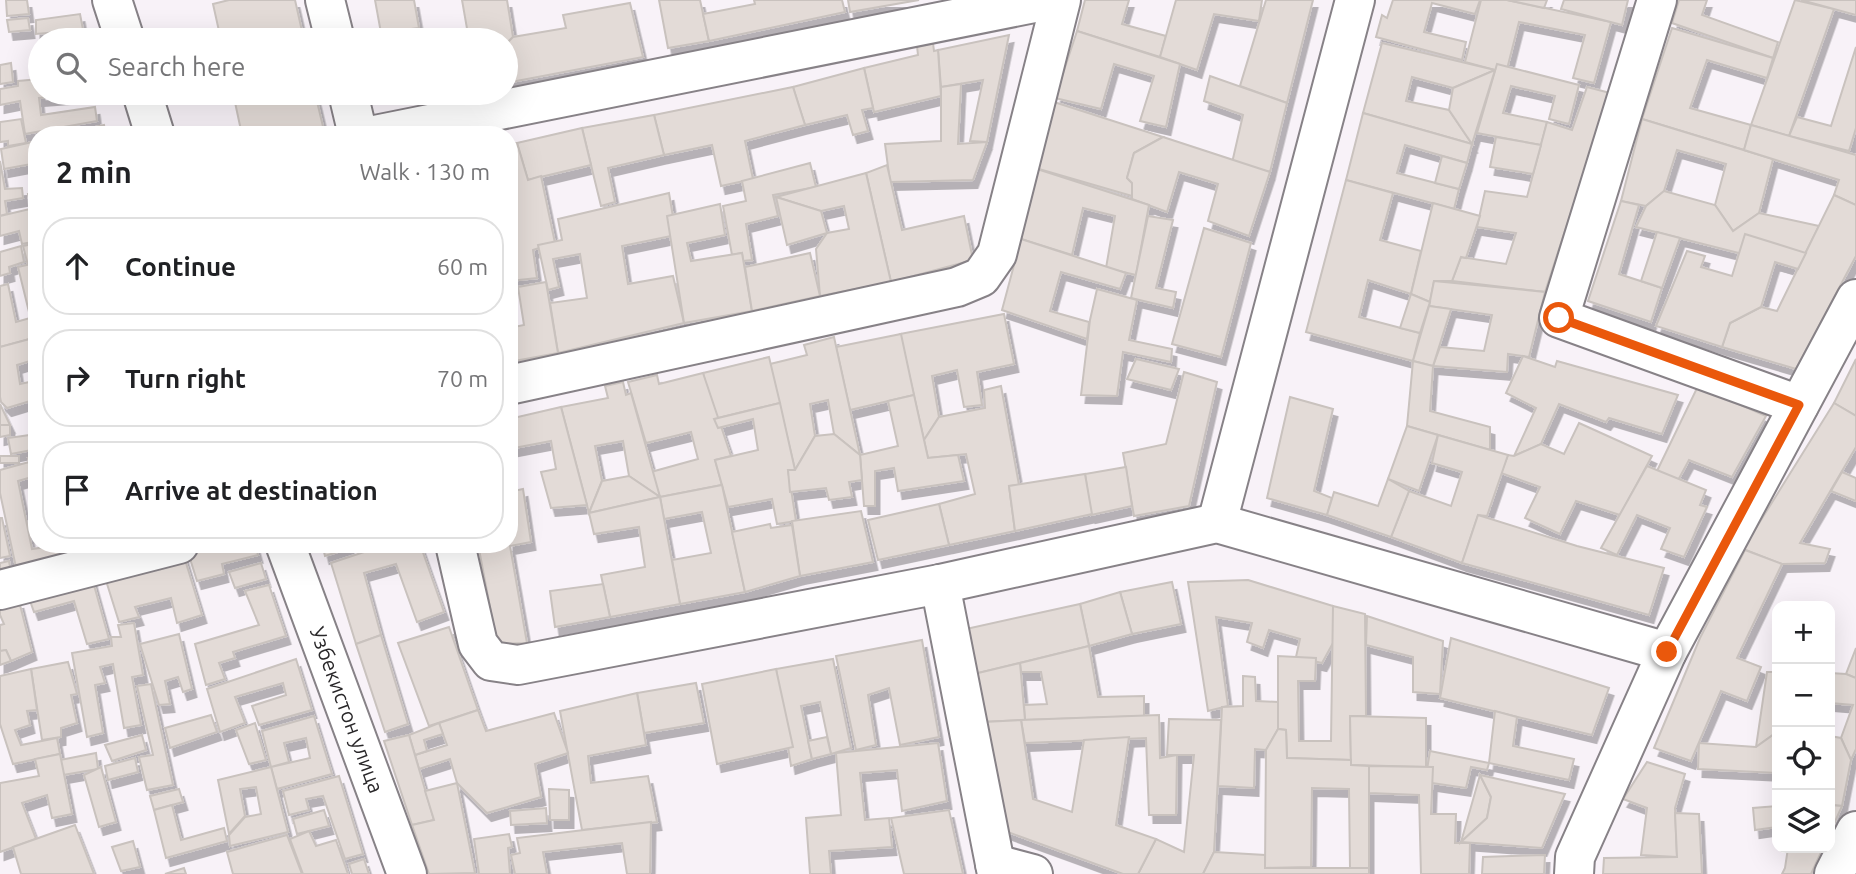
<!DOCTYPE html>
<html lang="en">
<head>
<meta charset="utf-8">
<style>
	:root { --surface:#fff; --page:#f2f2f2; --text:#202124; --muted:#757577; --line:#e0e0e0 }
	body { margin:0; font-family:Ubuntu,sans-serif; background:var(--page); color:var(--text) }
	.controls { position:absolute; right:21px; bottom:21px; display:grid; overflow:hidden; border-radius:14px; box-shadow:0 7px 28px #0002 }
	.controls button { width:63px; height:63px; display:grid; place-items:center; padding:0; border:0; border-bottom:2px solid var(--line); background:var(--surface); color:var(--text); font:35px sans-serif }
	.stop { position:absolute; width:21px; height:21px; margin:-16px; border:5px solid #ea580c; border-radius:50%; background:#fff }
	.stop.end { background:#ea580c; border-color:#fff; box-shadow:0 2px 7px #0008 }
	.list { margin:0; padding:0; list-style:none }
	h2 { display:flex; justify-content:space-between; align-items:center; height:91px; margin:0; padding:0 28px; font-size:30px }
	h2 small { font-size:23px; font-weight:400; color:var(--muted) }
	.list li { display:grid; grid-template-columns:46px 1fr auto; gap:21px; align-items:center; box-sizing:border-box; height:98px; margin:0 14px 14px; padding:0 14px; border:2px solid var(--line); border-radius:28px }
	.list b { display:block; font-size:26px; white-space:nowrap }
	.list em { font-size:23px; font-style:normal; color:var(--muted) }
	.icon { flex:none; width:38px; height:38px; fill:none; stroke:currentColor; stroke-width:2; stroke-linecap:round; stroke-linejoin:round }
	.map { position:relative; flex:none; width:1856px; height:874px; overflow:hidden }
	.search { position:absolute; background:var(--surface); box-shadow:0 7px 28px #0002; left:28px; top:28px; width:490px; height:77px; display:flex; align-items:center; gap:18px; box-sizing:border-box; padding:0 24px; border-radius:38px; color:var(--muted); font-size:26px }
	.panel { position:absolute; background:var(--surface); box-shadow:0 7px 28px #0002; left:28px; top:126px; width:490px; height:427px; border-radius:28px }
	.map>svg:first-child { display:block }
	.building { fill:#e3dbd7; stroke:#c9c2be; stroke-width:2; fill-rule:evenodd; filter:url(#shadow) }
	.lines { fill:none; stroke-linecap:round; stroke-linejoin:round }
	.minor-casing { stroke:#878287; stroke-width:42 }
	.major-casing { stroke:#878287; stroke-width:42 }
	.minor { stroke:#fff; stroke-width:38 }
	.major { stroke:#fff; stroke-width:38 }
	.route { stroke:#ea580c; stroke-width:9 }
	.labels { text-anchor:middle; stroke-width:7; stroke-linejoin:round; paint-order:stroke }
	.street-label { font-size:21px; fill:#292729; stroke:#f8f2f8 }
</style>
</head>
<body>
<div class="map">
<svg width="1856" height="874" viewBox="0 0 1856 874">
	<defs>
		<filter id="shadow"><feDropShadow dx="4.5" dy="8" stdDeviation="0" flood-color="#0004"/></filter>
	</defs>
	<rect width="100%" height="100%" fill="#f8f2f8"/>
	<g class="building">
		<polygon points="6,0 27,0 29,14 7,16"/>
		<polygon points="229,0 295,0 304,40 221,40 213,4"/>
		<polygon points="375,0 414,0 419,28 381,33"/>
		<polygon points="462,0 507,0 513,37 506,44 506,40 469,40"/>
		<polygon points="659,0 700,0 709,41 668,48"/>
		<polygon points="754,0 842,0 845,12 709,41 703,14 755,4"/>
		<polygon points="848,0 919,0 850,12"/>
		<polygon points="1085,0 1129,0 1122,24 1166,36 1160,57 1077,31"/>
		<polygon points="1176,0 1262,0 1259,21 1214,14 1197,70 1160,57"/>
		<polygon points="1266,0 1313,0 1287,103 1240,86"/>
		<polygon points="1393,0 1480,0 1475,14 1432,3 1424,32 1466,42 1462,60 1376,37 1382,15 1387,18"/>
		<polygon points="1481,0 1507,0 1611,22 1594,83 1573,78 1585,35 1519,22 1506,73 1465,62"/>
		<polygon points="1507,0 1547,0 1544,8"/>
		<polygon points="1564,0 1628,0 1622,25 1561,9"/>
		<polygon points="1679,0 1707,0 1702,15 1778,42 1773,58 1672,23"/>
		<polygon points="1795,0 1834,9 1789,136 1751,125"/>
		<polygon points="1801,0 1856,0 1856,15"/>
		<polygon points="630,3 643,57 506,83 506,44 513,37 566,28 563,15"/>
		<polygon points="80,14 85,40 58,40 57,32 36,34 36,20"/>
		<polygon points="28,18 30,30 9,32 7,20"/>
		<polygon points="1672,28 1773,58 1767,78 1707,60 1690,108 1751,125 1744,150 1642,119"/>
		<polygon points="1077,31 1180,64 1166,127 1140,121 1154,76 1114,64 1101,109 1055,98"/>
		<polygon points="1009,35 987,142 970,141 983,80 941,87 938,50"/>
		<polygon points="933,43 934,51 938,50 941,96 874,112 864,68 918,55 917,46"/>
		<polygon points="1382,43 1495,70 1453,88 1412,77 1406,101 1449,110 1472,144 1363,113"/>
		<polygon points="1856,47 1856,128 1849,151 1789,136 1797,117 1831,126"/>
		<polygon points="40,53 40,79 37,79 36,54"/>
		<polygon points="11,63 13,82 0,84 0,65"/>
		<polygon points="1497,64 1579,85 1569,124 1549,119 1555,96 1511,86 1503,113 1547,122 1541,145 1477,133"/>
		<polygon points="864,68 873,108 862,110 868,131 853,135 847,115 805,125 793,87"/>
		<polygon points="1495,70 1472,144 1449,110 1453,88"/>
		<polygon points="1210,76 1287,103 1270,172 1232,163 1243,115 1204,101"/>
		<polygon points="40,79 40,93 93,94 39,98 41,115 95,107 97,121 25,134 20,101 0,105 0,89 18,86 18,81"/>
		<polygon points="961,84 958,144 987,142 973,180 890,182 885,144 941,141 941,87"/>
		<polygon points="793,87 805,125 745,141 753,179 721,186 712,145 664,155 654,115"/>
		<polygon points="1587,87 1610,93 1545,292 1452,281 1461,257 1506,264 1516,233 1477,227 1485,191 1527,197 1547,122 1572,130"/>
		<polygon points="233,93 315,93 325,135 242,135"/>
		<polygon points="1054,102 1163,137 1134,153 1127,178 1132,183 1132,196 1032,167"/>
		<polygon points="1363,113 1472,144 1467,163 1405,145 1397,173 1459,189 1454,209 1346,180"/>
		<polygon points="654,115 664,155 608,168 615,202 601,206 582,128"/>
		<polygon points="21,119 26,143 8,146 8,141 0,142 0,122"/>
		<polygon points="1642,119 1773,159 1759,213 1733,231 1715,205 1726,164 1677,150 1664,191 1646,206 1621,201"/>
		<polygon points="104,125 106,135 62,135"/>
		<polygon points="1751,125 1856,155 1856,205 1834,195 1839,180 1744,150"/>
		<polygon points="582,128 591,165 528,180 517,143"/>
		<polygon points="1163,137 1270,172 1249,236 1208,221 1218,184 1179,172 1167,212 1132,199 1132,183 1127,178 1134,153"/>
		<polygon points="1496,137 1541,145 1533,174 1490,167"/>
		<polygon points="37,141 37,163 4,169 1,149"/>
		<polygon points="517,143 528,180 541,176 555,243 533,250 537,278 510,281 509,144"/>
		<polygon points="1442,156 1467,163 1459,189 1435,183"/>
		<polygon points="0,161 5,189 22,188 23,198 5,201 7,214 0,216"/>
		<polygon points="810,163 816,187 773,195 778,216 746,224 752,260 743,261 742,253 732,255 723,206 746,201 742,181"/>
		<polygon points="887,165 902,230 964,216 973,260 891,282 866,173"/>
		<polygon points="1037,169 1149,205 1136,275 1106,268 1115,216 1083,208 1072,255 1021,239"/>
		<polygon points="866,173 891,282 820,296 816,249 827,233 849,229 844,206 821,211 776,197"/>
		<polygon points="1346,180 1393,193 1380,240 1421,251 1411,294 1368,280 1359,317 1420,333 1413,361 1306,332"/>
		<polygon points="1664,191 1715,205 1733,231 1759,213 1819,226 1798,268 1636,227 1646,206"/>
		<polygon points="37,192 37,207 31,208 28,194"/>
		<polygon points="669,193 676,235 622,246 628,284 673,276 684,323 558,353 550,303 587,298 580,254 553,259 559,287 548,290 538,245 562,240 558,219"/>
		<polygon points="1834,195 1856,205 1856,256 1796,369 1722,347 1730,323 1761,307 1777,311"/>
		<polygon points="776,197 821,211 827,233 787,245"/>
		<polygon points="1621,201 1639,205 1619,274 1662,288 1651,322 1588,301"/>
		<polygon points="1433,203 1480,216 1466,258 1461,257 1452,281 1434,281 1430,302 1411,294"/>
		<polygon points="720,204 725,235 687,243 691,261 742,253 752,311 684,323 667,216"/>
		<polygon points="34,208 37,241 22,244 19,231 0,236 0,216"/>
		<polygon points="1148,216 1173,220 1156,288 1176,292 1173,308 1131,298"/>
		<polygon points="1204,228 1251,243 1221,357 1172,344"/>
		<polygon points="1657,232 1680,238 1662,288 1641,281"/>
		<polygon points="1745,234 1806,253 1798,269 1775,262 1761,307 1730,323 1722,347 1656,326 1687,251 1705,256 1701,267 1732,276"/>
		<polygon points="1021,239 1126,273 1120,289 1061,272 1050,311 1089,322 1087,339 1002,310"/>
		<polygon points="37,243 37,262 28,265 23,246"/>
		<polygon points="21,246 24,262 9,267 10,273 0,276 0,252"/>
		<polygon points="810,253 820,296 752,311 745,267"/>
		<polygon points="31,264 33,272 37,271 37,310 29,312 18,267"/>
		<polygon points="1434,281 1545,292 1529,357 1508,354 1507,372 1433,366 1440,347 1484,351 1492,315 1429,306"/>
		<polygon points="546,282 558,353 509,362 509,328 524,325 518,287"/>
		<polygon points="8,284 16,322 37,316 37,337 0,347 0,286"/>
		<polygon points="1097,289 1137,300 1129,340 1172,349 1171,362 1123,352 1117,396 1081,395 1090,320"/>
		<polygon points="1411,294 1430,302 1420,333 1400,328"/>
		<polygon points="1429,306 1451,309 1433,366 1413,361"/>
		<polygon points="1004,314 1014,364 977,372 982,405 964,407 957,370 932,376 939,417 924,440 900,334"/>
		<polygon points="901,334 914,395 850,410 836,347"/>
		<path d="M37,337V399L7,408L1,402L0,397V347ZM30,361L34,381L20,384L17,365Z"/>
		<polygon points="834,337 860,455 834,434 828,400 810,404 815,436 795,470 770,364 807,355 804,345"/>
		<polygon points="1523,356 1555,367 1557,361 1678,395 1662,434 1609,418 1606,422 1559,404 1541,444 1514,456 1536,408 1506,393"/>
		<polygon points="769,357 780,403 714,419 703,373"/>
		<polygon points="1136,359 1179,369 1171,390 1127,379"/>
		<polygon points="1856,359 1856,416 1834,403"/>
		<polygon points="1413,361 1433,366 1430,411 1490,427 1490,450 1407,426"/>
		<polygon points="1184,372 1217,382 1189,506 1134,516 1123,453 1166,444"/>
		<polygon points="703,373 731,456 715,460 722,485 660,497 651,472 698,459 691,432 646,443 628,382 657,375 659,384"/>
		<polygon points="623,382 626,395 631,393 660,497 629,476 623,441 595,446 602,481 589,513 561,407 608,398 605,386"/>
		<polygon points="1001,386 1019,485 1009,486 1015,531 949,545 939,504 975,494 966,454 928,458 924,440 939,417 985,408 984,390"/>
		<polygon points="1698,386 1766,416 1732,477 1689,460 1676,484 1657,471"/>
		<polygon points="914,395 928,458 958,455 964,481 898,491 894,468 875,471 875,506 864,506 860,455 898,446 888,401"/>
		<polygon points="1290,397 1333,409 1314,491 1332,498 1327,515 1267,498"/>
		<polygon points="780,403 795,470 788,470 796,521 777,524 772,499 728,507 715,460 758,450 753,419 718,428 714,419"/>
		<polygon points="1834,403 1856,416 1856,447 1800,543 1830,549 1825,563 1782,564 1743,549"/>
		<polygon points="0,404 10,425 0,425"/>
		<polygon points="561,407 587,505 551,508 541,472 556,469 551,441 509,449 509,419"/>
		<polygon points="1579,423 1652,456 1620,515 1576,501 1560,534 1525,518 1540,487 1501,473 1508,455 1514,456 1541,444 1564,454"/>
		<polygon points="0,425 10,425 10,435 0,437"/>
		<polygon points="1407,426 1438,435 1419,491 1388,479"/>
		<polygon points="37,434 37,449 11,454 8,438"/>
		<polygon points="834,434 860,455 862,480 849,482 852,497 829,500 826,488 790,492 788,470 795,470 815,436"/>
		<polygon points="1438,435 1508,455 1487,516 1478,515 1462,563 1391,537 1409,491 1451,506 1462,472 1432,463"/>
		<rect x="0" y="456" width="19" height="7"/>
		<polygon points="37,456 37,477 33,478 28,458"/>
		<polygon points="29,462 32,477 18,481 32,549 66,544 69,561 17,572 0,493 0,470"/>
		<polygon points="1647,466 1706,490 1700,505 1707,507 1684,557 1661,549 1670,528 1637,515 1617,555 1601,548"/>
		<polygon points="1126,467 1132,506 1091,515 1085,474"/>
		<polygon points="1842,472 1856,478 1856,501 1831,491"/>
		<polygon points="1085,474 1092,514 1015,531 1009,486"/>
		<polygon points="629,476 660,497 589,513 602,481"/>
		<polygon points="1388,479 1409,491 1391,537 1327,515 1334,492 1378,506"/>
		<polygon points="722,485 745,592 680,604 672,560 711,553 702,512 664,519 660,497"/>
		<polygon points="523,489 531,542 510,546 527,643 497,644 478,544 509,544 509,492"/>
		<polygon points="660,497 680,604 610,617 601,575 645,567 639,527 594,534 589,513"/>
		<polygon points="939,504 949,545 878,560 868,520"/>
		<polygon points="861,511 873,562 800,576 792,521"/>
		<polygon points="1478,515 1577,546 1664,568 1649,615 1462,563"/>
		<polygon points="0,518 2,518 10,556 0,558"/>
		<polygon points="770,524 771,528 792,525 800,576 745,592 732,532"/>
		<polygon points="66,544 135,544 69,562"/>
		<polygon points="204,544 255,544 258,555 222,564 224,574 197,581 187,549"/>
		<polygon points="322,544 349,544 350,548 325,556"/>
		<polygon points="388,544 420,544 444,612 417,622 396,564 364,573 381,635 356,644 331,563"/>
		<polygon points="182,550 202,615 177,623 171,598 135,607 139,617 119,622 103,571"/>
		<polygon points="1745,550 1782,564 1737,658 1761,667 1747,701 1721,691 1691,761 1654,748 1700,638"/>
		<polygon points="9,561 12,579 0,583 0,563"/>
		<polygon points="261,563 266,579 235,588 229,572"/>
		<polygon points="92,578 109,639 87,644 74,601 34,612 28,595"/>
		<polygon points="1248,580 1333,606 1333,643 1322,663 1296,657 1300,639 1269,630 1263,648 1247,642 1252,623 1216,617 1228,706 1208,711 1188,582"/>
		<polygon points="1172,582 1181,624 1132,634 1120,592"/>
		<polygon points="603,584 610,617 555,627 550,591"/>
		<polygon points="269,585 286,636 233,652 235,658 219,663 225,679 206,685 195,644 259,625 245,591"/>
		<polygon points="1120,592 1132,634 1089,646 1080,604"/>
		<polygon points="19,601 32,652 11,661 6,650 0,651 0,625 4,624 0,615 0,605"/>
		<polygon points="1080,604 1089,646 974,674 966,629"/>
		<polygon points="1333,606 1365,614 1366,716 1350,716 1351,760 1287,758 1286,730 1278,729 1278,656 1316,658 1315,681 1298,681 1299,741 1331,741"/>
		<polygon points="1367,616 1443,641 1440,694 1413,692 1413,657 1366,645"/>
		<polygon points="134,623 143,675 132,677 141,725 124,728 113,664 100,667 105,683 95,685 103,733 87,737 72,653 112,646 111,637 121,637 118,625"/>
		<polygon points="449,627 478,710 429,726 398,643"/>
		<polygon points="179,634 192,689 183,692 178,677 165,681 170,704 159,705 140,644"/>
		<polygon points="381,635 408,724 385,732 356,644"/>
		<polygon points="1451,638 1609,688 1592,735 1440,698"/>
		<polygon points="922,640 939,737 900,745 889,688 868,695 876,745 856,750 836,656"/>
		<polygon points="1089,646 1098,697 1144,696 1144,716 1025,720 1024,705 1047,704 1041,672 1021,672 1020,663"/>
		<polygon points="1856,648 1856,678 1846,674"/>
		<polygon points="6,650 11,661 0,665 0,651"/>
		<polygon points="296,659 312,710 259,725 252,706 286,695 283,683 235,697 245,723 220,732 207,689"/>
		<polygon points="833,659 851,748 831,754 820,702 801,706 812,759 791,766 776,669"/>
		<polygon points="68,662 77,694 71,695 77,723 61,728 61,737 42,740 31,669"/>
		<polygon points="1020,663 1025,720 983,722 974,674"/>
		<polygon points="31,669 37,710 27,711 30,725 15,730 21,745 57,738 60,754 13,764 0,724 0,676"/>
		<polygon points="776,669 793,747 717,764 702,684"/>
		<polygon points="1767,672 1777,672 1777,732 1756,747"/>
		<polygon points="1830,673 1846,674 1856,678 1856,749 1851,760 1841,738 1853,705 1830,703"/>
		<polygon points="1243,676 1255,677 1256,701 1278,702 1278,729 1266,750 1255,749 1254,788 1218,786 1222,707 1243,706"/>
		<polygon points="696,683 704,723 644,733 637,693"/>
		<polygon points="151,684 173,785 147,790 139,757 153,755 137,686"/>
		<polygon points="637,693 646,745 588,756 591,783 648,776 657,822 582,830 560,711"/>
		<polygon points="478,710 486,731 554,713 568,753 535,764 541,797 487,813 457,783 450,759 419,769 415,755 447,745 439,723"/>
		<polygon points="1495,711 1517,717 1513,746 1574,759 1569,780 1489,763"/>
		<polygon points="211,715 217,732 170,748 165,728"/>
		<polygon points="1159,715 1160,758 1177,755 1176,815 1149,815 1146,738 1025,743 1021,720"/>
		<polygon points="314,716 332,774 277,789 271,767 310,758 306,738 284,743 289,762 271,767 262,731"/>
		<polygon points="1350,716 1426,718 1426,767 1351,765"/>
		<polygon points="1169,719 1221,720 1214,852 1203,874 1138,874 1156,839 1184,852 1194,755 1167,755"/>
		<polygon points="1021,720 1033,799 1072,812 1084,740 1129,737 1116,825 1156,839 1138,874 1123,874 1005,831 983,722"/>
		<polygon points="255,723 266,760 249,764 236,730"/>
		<polygon points="439,723 443,734 424,740 427,751 415,755 409,735"/>
		<polygon points="1278,729 1286,730 1287,758 1351,760 1351,765 1369,766 1369,868 1350,868 1349,789 1312,788 1311,867 1265,868 1266,750"/>
		<polygon points="1777,732 1777,773 1698,769 1699,743 1756,747"/>
		<polygon points="142,735 146,750 112,761 105,745"/>
		<polygon points="409,735 434,820 412,825 384,741"/>
		<polygon points="1830,736 1841,738 1851,760 1842,806 1830,805"/>
		<polygon points="827,737 831,754 812,759 808,741"/>
		<polygon points="938,743 947,801 902,811 897,770 860,773 865,820 889,818 892,847 829,851 831,874 810,874 806,818 841,815 836,753"/>
		<polygon points="1430,751 1489,763 1487,770 1471,767 1466,788 1425,782"/>
		<polygon points="96,753 98,769 63,775 60,760"/>
		<polygon points="60,754 72,814 52,818 47,795 22,803 36,839 0,852 0,783 39,776 35,759"/>
		<polygon points="135,758 138,772 108,780 105,766"/>
		<polygon points="1647,762 1685,774 1675,808 1677,857 1641,855 1647,808 1623,799"/>
		<polygon points="1369,766 1433,767 1431,814 1456,814 1455,843 1470,843 1469,874 1421,874 1419,795 1369,793"/>
		<polygon points="101,767 116,822 99,827 84,775"/>
		<polygon points="271,767 288,832 230,846 229,835 245,817 261,814 256,787 240,789 245,816 229,834 218,780"/>
		<polygon points="1480,775 1491,797 1487,818 1461,842"/>
		<polygon points="1480,775 1565,794 1542,848 1461,842 1487,818 1491,797"/>
		<polygon points="339,776 363,854 345,859 323,796 306,799 309,810 289,815 283,791"/>
		<polygon points="457,783 475,873 429,874 412,825 434,820 425,791"/>
		<polygon points="179,789 183,802 154,810 150,796"/>
		<polygon points="549,789 569,790 569,820 550,820"/>
		<polygon points="172,805 181,840 224,828 227,841 166,858 154,810"/>
		<polygon points="1830,805 1842,806 1830,833"/>
		<polygon points="1777,806 1777,827 1755,830 1753,808"/>
		<polygon points="546,808 547,823 511,825 510,811"/>
		<polygon points="324,810 329,826 297,834 293,819"/>
		<polygon points="949,810 963,874 904,874 891,818"/>
		<polygon points="1675,813 1699,814 1702,874 1603,874 1604,858 1677,857"/>
		<polygon points="651,822 650,874 627,874 622,843 543,852 547,874 515,874 511,855 520,853 517,838"/>
		<polygon points="75,825 94,874 21,874 13,847"/>
		<polygon points="309,831 316,846 336,840 348,874 303,874 290,839"/>
		<polygon points="509,834 512,847 508,848 510,874 479,874 474,839"/>
		<polygon points="287,835 302,874 233,874 227,852"/>
		<polygon points="133,841 140,867 121,871 112,847"/>
		<polygon points="1788,848 1823,848 1811,874 1782,874 1785,868"/>
		<polygon points="1214,852 1265,855 1265,868 1369,868 1369,874 1203,874"/>
		<polygon points="1545,855 1544,874 1482,874 1483,857"/>
		<polygon points="364,859 369,874 352,874 349,864"/>
		<polygon points="184,868 186,874 165,874"/>
	</g>
	<g class="lines">
		<defs>
			<g id="minor">
				<polyline points="325,0 335,40"/>
				<polyline points="1657,0 1559,318 1799,405"/>
				<polyline points="348,93 358,135"/>
				<polyline points="375,135 1049,0"/>
				<polyline points="509,385 957,287 981,277 997,254 1061,0"/>
				<polyline points="1217,523 1355,0"/>
				<polyline points="455,544 478,644 491,661 518,665 940,584 1217,523 1667,652"/>
				<polyline points="940,584 997,874"/>
				<polyline points="0,590 179,544"/>
				<polyline points="995,864 1033,874"/>
				<polyline points="1574,874 1575,857 1667,652 1856,299"/>
				<polyline points="1834,874 1856,831"/>
			</g>
			<g id="major">
				<polyline points="112,0 125,40"/>
				<polyline points="142,93 155,135"/>
				<path id="s1" d="M285,544L407,874"/>
			</g>
		</defs>
		<use href="#minor" class="minor-casing"/>
		<use href="#major" class="major-casing"/>
		<use href="#minor" class="minor"/>
		<use href="#major" class="major"/>
	</g>
	<g class="lines">
		<polyline class="route" points="1559,318 1799,405 1667,652"/>
	</g>
	<g class="labels">
		<g class="street-label">
			<text dy="7" stroke="none"><textPath href="#s1" startOffset="177">Узбекистон улица</textPath></text>
		</g>
	</g>
</svg>
<div class="controls">
<button>+</button>
<button>−</button>
<button><svg class="icon" aria-label="locate" viewBox="0 0 24 24"><circle cx="12" cy="12" r="6"/><path d="M12 2v4M12 18v4M2 12h4M18 12h4"/></svg></button>
<button><svg class="icon" aria-label="layers" viewBox="0 0 24 24"><path d="M12 4l9 5-9 5-9-5zM3 14l9 5 9-5"/></svg></button>
</div>
<div class="stop" style="left:1559px;top:318px"></div>
<div class="stop end" style="left:1667px;top:652px"></div>
<div class="search"><svg class="icon" aria-label="search" viewBox="0 0 24 24"><circle cx="10" cy="10" r="6"/><path d="M15 15l6 6"/></svg>Search here</div>
<section class="panel">
<h2>2 min<small>Walk · 130 m</small></h2>
<ul class="list">
<li><svg class="icon" aria-label="ahead" viewBox="0 0 24 24"><path d="M12 20V5M6 11l6-6 6 6"/></svg><div><b>Continue</b></div><em>60 m</em></li>
<li><svg class="icon" aria-label="right" viewBox="0 0 24 24"><path d="M7 20v-9h11M14 6l5 5-5 5"/></svg><div><b>Turn right</b></div><em>70 m</em></li>
<li><svg class="icon" aria-label="arrive" viewBox="0 0 24 24"><path d="M6 21V4h12l-3 4 3 4H6"/></svg><div><b>Arrive at destination</b></div></li>
</ul>
</section>
</div>
</body>
</html>
